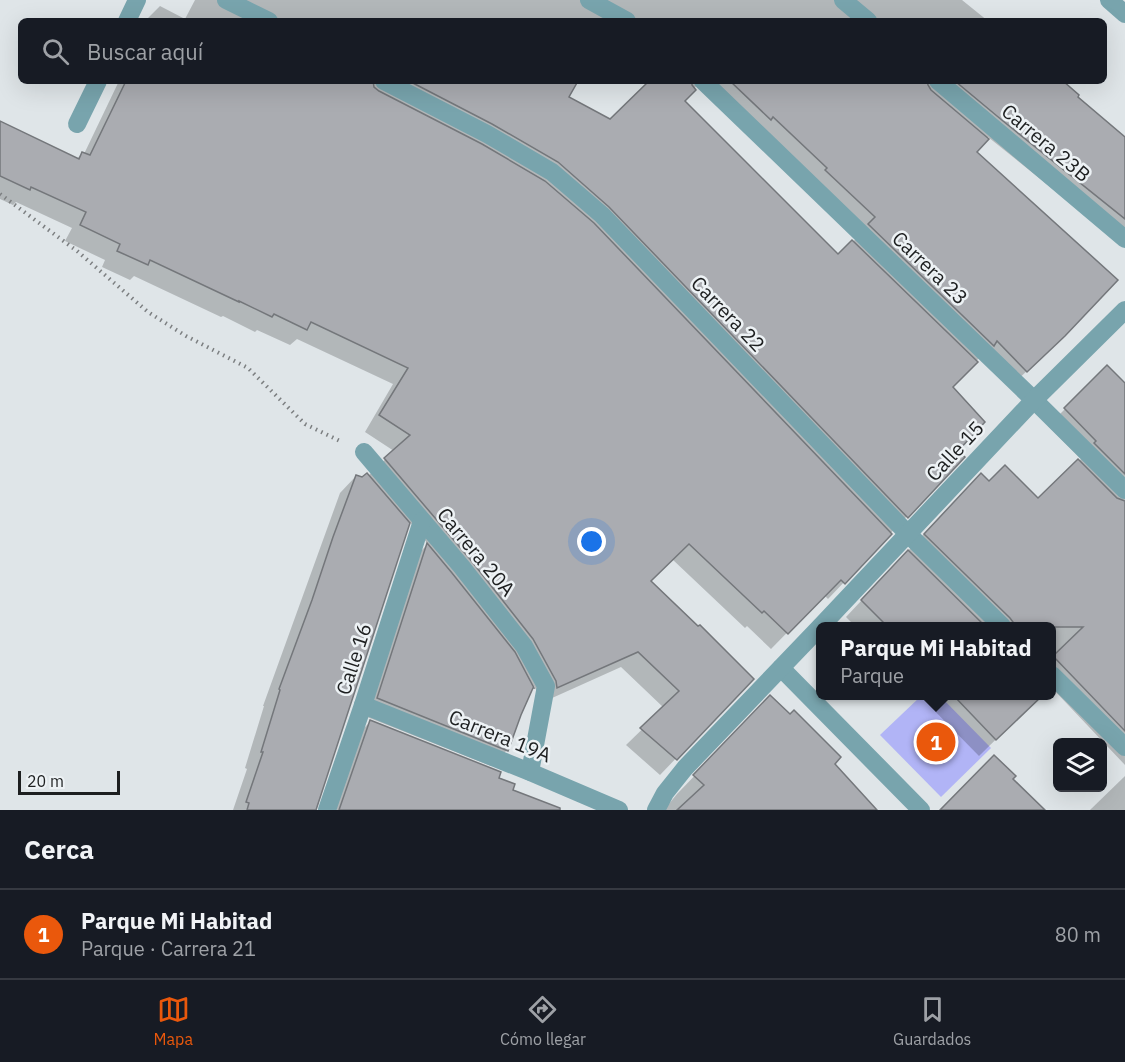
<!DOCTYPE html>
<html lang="es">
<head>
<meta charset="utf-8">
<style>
	:root { --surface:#171b24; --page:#242831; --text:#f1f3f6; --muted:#9ea1a6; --line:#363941; --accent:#ea580c }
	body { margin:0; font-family:"IBM Plex Sans",sans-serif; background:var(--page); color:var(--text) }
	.controls { position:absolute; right:18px; bottom:18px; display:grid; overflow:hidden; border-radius:9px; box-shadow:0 6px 24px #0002 }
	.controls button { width:54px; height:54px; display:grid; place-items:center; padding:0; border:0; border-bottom:2px solid var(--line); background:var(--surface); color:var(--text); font:30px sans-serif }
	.scale { position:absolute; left:18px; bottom:15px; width:102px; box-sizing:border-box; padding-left:6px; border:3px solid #1d1f20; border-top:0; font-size:16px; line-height:21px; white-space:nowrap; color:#1d1f20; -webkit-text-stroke:4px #edf2f5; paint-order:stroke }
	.you { position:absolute; left:592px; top:542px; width:21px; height:21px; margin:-15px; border:4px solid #fff; border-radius:50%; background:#1a73e8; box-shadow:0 0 0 9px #1a73e833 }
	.badge { display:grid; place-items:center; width:39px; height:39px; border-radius:50%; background:var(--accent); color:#fff; font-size:20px; font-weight:700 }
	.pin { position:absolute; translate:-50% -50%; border:3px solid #fff; box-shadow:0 2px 6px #0006 }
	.popup { position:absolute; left:816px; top:622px; width:240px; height:78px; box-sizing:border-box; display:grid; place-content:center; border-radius:9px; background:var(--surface); filter:drop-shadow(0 2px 4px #0005); font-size:20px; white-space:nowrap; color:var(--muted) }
	.popup b { font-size:22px; color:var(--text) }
	.popup::after { content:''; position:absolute; left:50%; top:100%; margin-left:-12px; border:12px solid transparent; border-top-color:var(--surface) }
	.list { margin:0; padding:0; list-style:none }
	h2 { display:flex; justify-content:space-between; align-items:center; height:78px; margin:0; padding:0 24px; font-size:26px }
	h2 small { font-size:20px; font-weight:400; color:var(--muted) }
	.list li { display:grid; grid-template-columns:39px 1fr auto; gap:18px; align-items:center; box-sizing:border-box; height:90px; padding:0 24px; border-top:2px solid var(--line) }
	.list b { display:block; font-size:22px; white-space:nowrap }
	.list p { margin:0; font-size:20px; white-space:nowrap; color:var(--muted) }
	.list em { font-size:20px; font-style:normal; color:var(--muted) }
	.icon { flex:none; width:33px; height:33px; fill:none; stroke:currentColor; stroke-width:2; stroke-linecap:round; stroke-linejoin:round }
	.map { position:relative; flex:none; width:1125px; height:810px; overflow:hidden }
	.search { position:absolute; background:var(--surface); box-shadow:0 6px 24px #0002; left:18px; right:18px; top:18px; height:66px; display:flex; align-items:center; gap:15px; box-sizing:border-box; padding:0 21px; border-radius:9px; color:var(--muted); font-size:22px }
	.sheet { height:168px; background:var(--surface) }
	nav { display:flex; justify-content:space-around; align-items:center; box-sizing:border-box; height:84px; border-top:2px solid var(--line); background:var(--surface); font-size:16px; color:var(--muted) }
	nav a { display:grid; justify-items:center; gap:3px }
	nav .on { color:var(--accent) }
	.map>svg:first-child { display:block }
	.green { fill:#b1b4f6 }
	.shadow { fill:#0003; fill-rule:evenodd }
	.building { fill:#aaacb1; stroke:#74777b; stroke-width:1.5 }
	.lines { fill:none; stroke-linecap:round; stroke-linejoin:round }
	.path { stroke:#7c7f81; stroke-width:4; stroke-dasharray:1.5 4.5; stroke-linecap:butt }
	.minor { stroke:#78a4ad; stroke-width:18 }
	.labels { text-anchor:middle; stroke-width:5; stroke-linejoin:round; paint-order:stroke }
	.street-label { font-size:20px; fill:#1d1f20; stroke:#edf2f5 }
</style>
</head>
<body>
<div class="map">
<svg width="1125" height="810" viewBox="0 0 1125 810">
	<rect width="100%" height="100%" fill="#dfe5e8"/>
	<polygon class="green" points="921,696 940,696 991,748 941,797 880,735"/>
	<g class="shadow">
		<polygon points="195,0 962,0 988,21 145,21 160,6 185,19"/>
		<path d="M119,81H576L567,97L610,121L651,81H1060L1076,97L1125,140V247L988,137L975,152L1047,352L1010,387L981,356L951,387L956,451L907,516L828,599L824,595L771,649L747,626L745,628L672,559L649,581L752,679L660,775L626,745L664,708L621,667L541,703L540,697L534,686L531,689L507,750L491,766L362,715L411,561L428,544L409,521L315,810H233L247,769L245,768L264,706H263L340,493L356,476L363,479L368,476L394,451L365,432L393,384L297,339L290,345L257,330L255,332L223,316L221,317L134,276L130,280L102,267L105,260L65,241L72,228L16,202L13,205L0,199V130L76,160L82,153L84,154ZM699,83L861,234L838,256L683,101Z"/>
		<polygon points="1107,367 1125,385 1125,765 1052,688 1052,626 855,626 846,617 964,491 989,483 1038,500 1081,459 1048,426"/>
		<polygon points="920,696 1040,696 979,756"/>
		<polygon points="754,714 833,763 876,810 664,810 677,794"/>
		<polygon points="370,722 497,779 511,790 561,810 329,810 354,738"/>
		<polygon points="1125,776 1125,810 1090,810"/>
	</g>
	<g class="building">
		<polygon points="126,81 373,81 374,87 379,91 482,144 545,181 594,223 892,534 845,584 841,580 788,634 764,611 762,613 689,544 651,581 698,626 700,625 754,679 677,760 640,728 679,691 638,652 557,688 556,681 533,639 470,559 384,458 410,435 379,415 408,368 311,322 307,330 274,314 272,317 239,301 239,302 150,260 148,265 117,251 120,244 80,225 86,212 31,187 30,190 0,176 0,121 79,159 82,152 90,155"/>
		<polygon points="409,81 578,81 569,97 610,119 649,81 692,81 692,85 696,90 685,101 838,254 852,240 978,362 953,387 985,422 958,451 965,457 908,518 609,207 558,162 492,124"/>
		<polygon points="730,81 927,81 928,85 931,90 989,139 977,152 1118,280 1065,336 1027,372 997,341 994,346 868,224 875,217 825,170 827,168 773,117 771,120"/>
		<polygon points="955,81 1063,81 1079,95 1078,97 1125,137 1125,219 1003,121"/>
		<polygon points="1107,365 1125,383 1125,474 1094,443 1096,441 1064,408"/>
		<polygon points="1078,459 1117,498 1125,501 1125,731 1053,656 1083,627 1013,627 1013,622 1010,618 924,534 981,473 989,481 1005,465 1038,498"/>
		<polygon points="367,473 410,523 316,810 247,810 249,803 246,802 263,752 261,752 280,690 279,689 312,600 333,537 356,475 362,477"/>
		<polygon points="427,543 452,573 515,652 534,688 533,688 521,715 508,751 377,698"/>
		<polygon points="908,550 986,627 888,627 861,600"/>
		<polygon points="770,695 790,714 794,710 841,757 835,764 877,810 677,810 704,785 693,775"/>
		<polygon points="954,696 1042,696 996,740"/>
		<polygon points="370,720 501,772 499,778 515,784 513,790 560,808 560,810 339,810"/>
		<polygon points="994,755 1016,776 1013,779 1045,810 940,810"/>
	</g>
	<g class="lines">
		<polyline class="path" points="0,194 77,251 148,312 186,336 248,368 305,424 342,442"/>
		<g class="minor">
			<polyline points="226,0 269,21"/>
			<polyline points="589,0 627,21"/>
			<polyline points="843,0 868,21"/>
			<polyline points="1109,0 1125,14"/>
			<polyline points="127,21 137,0"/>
			<polyline points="384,81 487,134 552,172 602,215 908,534 1002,626"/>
			<polyline points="703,81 1034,400 1125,490"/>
			<polyline points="938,81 1125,239"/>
			<polyline points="77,124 98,81"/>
			<polyline points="364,452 461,566 524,646 546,686 530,772"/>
			<polyline points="821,626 1034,400 1125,310"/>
			<polyline points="781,668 921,810"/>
			<polyline points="1052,675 1125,747"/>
			<polyline points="363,705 530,772 619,810"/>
			<polyline points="327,810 363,705 422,521"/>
			<polyline points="656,810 665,793 685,768 820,627"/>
		</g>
	</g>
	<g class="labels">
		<g class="street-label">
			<text transform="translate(1046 143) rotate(40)" y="7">Carrera 23B</text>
			<text transform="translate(930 268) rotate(44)" y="7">Carrera 23</text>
			<text transform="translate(728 314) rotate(46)" y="7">Carrera 22</text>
			<text transform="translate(955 451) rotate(-47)" y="7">Calle 15</text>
			<text transform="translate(476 552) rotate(50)" y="7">Carrera 20A</text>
			<text transform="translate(354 659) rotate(-72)" y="7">Calle 16</text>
			<text transform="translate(500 736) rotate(22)" y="7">Carrera 19A</text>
		</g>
	</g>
</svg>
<div class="controls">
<button><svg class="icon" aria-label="layers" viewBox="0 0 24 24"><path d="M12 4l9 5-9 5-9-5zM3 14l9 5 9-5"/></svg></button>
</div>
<div class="scale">20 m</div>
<div class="you"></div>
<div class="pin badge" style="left:936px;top:742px">1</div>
<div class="popup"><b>Parque Mi Habitad</b>Parque</div>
<div class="search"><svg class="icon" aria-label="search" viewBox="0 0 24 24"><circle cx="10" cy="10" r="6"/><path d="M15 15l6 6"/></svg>Buscar aquí</div>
</div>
<section class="sheet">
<h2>Cerca<small></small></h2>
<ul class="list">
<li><span class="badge">1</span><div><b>Parque Mi Habitad</b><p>Parque · Carrera 21</p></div><em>80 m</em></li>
</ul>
</section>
<nav>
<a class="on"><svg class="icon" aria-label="map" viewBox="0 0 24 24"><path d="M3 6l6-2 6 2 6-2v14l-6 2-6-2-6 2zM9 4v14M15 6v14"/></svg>Mapa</a>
<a><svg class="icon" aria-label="directions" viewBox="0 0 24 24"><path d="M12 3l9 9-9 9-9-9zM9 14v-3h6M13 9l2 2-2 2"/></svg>Cómo llegar</a>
<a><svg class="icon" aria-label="saved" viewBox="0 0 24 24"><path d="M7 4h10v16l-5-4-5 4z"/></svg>Guardados</a>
</nav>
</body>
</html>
